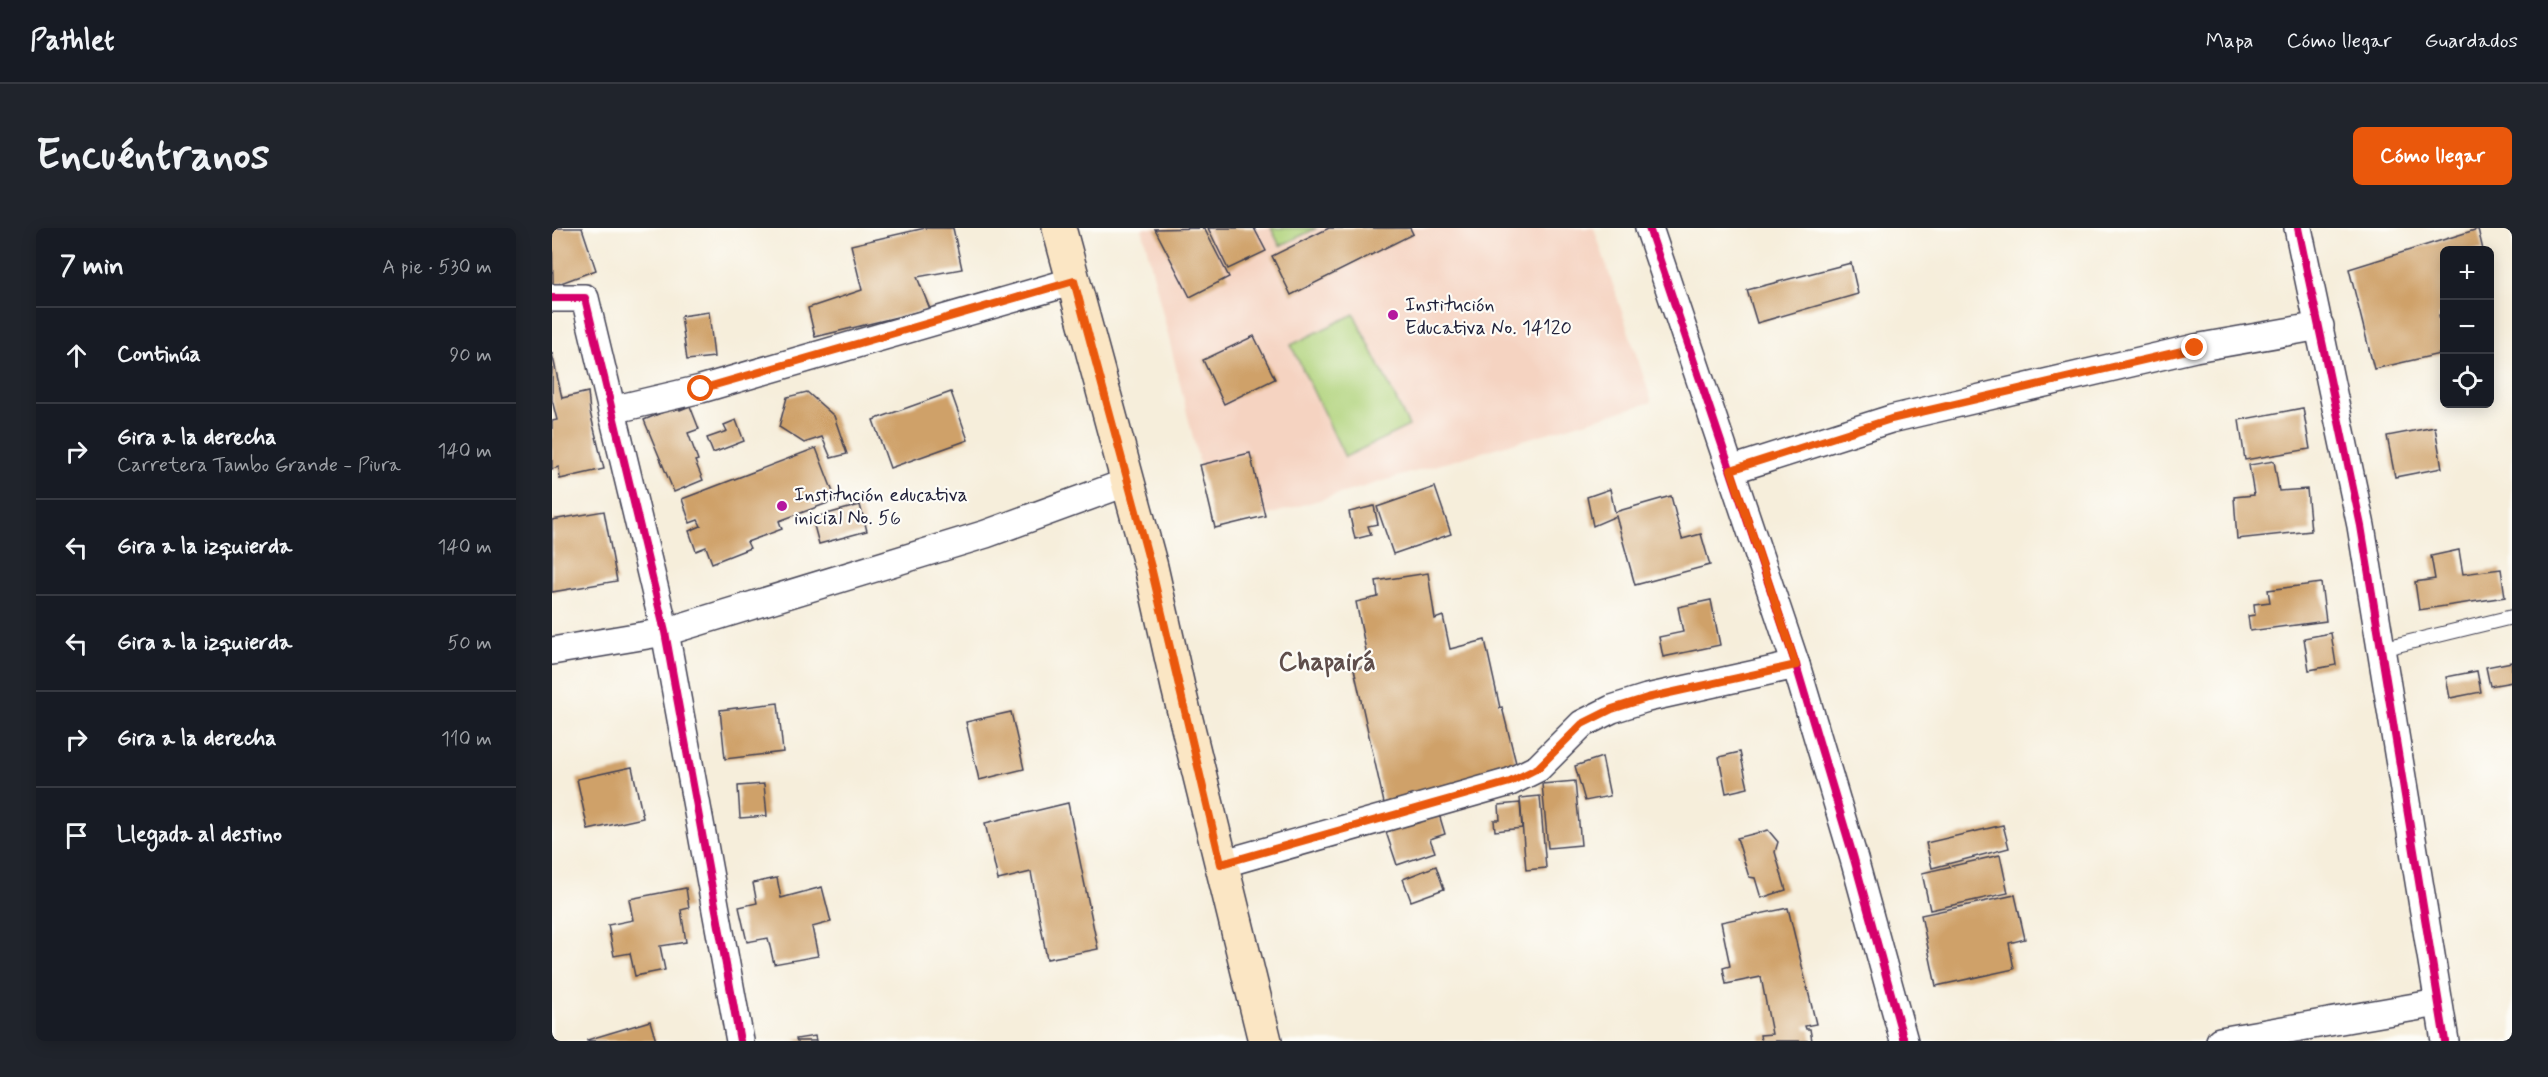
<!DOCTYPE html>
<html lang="es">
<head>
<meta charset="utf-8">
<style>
	:root { --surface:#171b24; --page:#20242c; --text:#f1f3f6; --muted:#9ea1a6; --line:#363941; --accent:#ea580c }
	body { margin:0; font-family:Mynerve,sans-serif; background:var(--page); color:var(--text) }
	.controls { position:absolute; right:18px; top:18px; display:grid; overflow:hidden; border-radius:9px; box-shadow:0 3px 15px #0003 }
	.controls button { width:54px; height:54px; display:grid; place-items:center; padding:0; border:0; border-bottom:2px solid var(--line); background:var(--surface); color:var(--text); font:30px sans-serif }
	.stop { position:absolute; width:18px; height:18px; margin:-14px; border:4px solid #ea580c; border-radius:50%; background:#fff }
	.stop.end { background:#ea580c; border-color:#fff; box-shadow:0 2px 6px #0008 }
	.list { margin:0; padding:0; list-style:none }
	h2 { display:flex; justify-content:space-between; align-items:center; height:78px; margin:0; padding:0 24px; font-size:26px }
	h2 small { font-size:20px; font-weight:400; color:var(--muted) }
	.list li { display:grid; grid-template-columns:39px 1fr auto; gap:18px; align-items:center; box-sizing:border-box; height:96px; padding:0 24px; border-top:2px solid var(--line) }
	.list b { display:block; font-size:22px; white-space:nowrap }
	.list p { margin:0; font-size:20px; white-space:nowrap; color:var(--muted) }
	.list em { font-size:20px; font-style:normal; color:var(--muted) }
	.icon { flex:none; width:33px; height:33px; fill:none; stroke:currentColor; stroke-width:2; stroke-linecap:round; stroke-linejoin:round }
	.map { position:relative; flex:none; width:1960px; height:813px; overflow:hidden; border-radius:9px }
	header { display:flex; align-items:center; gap:36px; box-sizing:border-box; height:84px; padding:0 30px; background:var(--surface); border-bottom:2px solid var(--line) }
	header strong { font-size:28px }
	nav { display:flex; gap:33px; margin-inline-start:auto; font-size:21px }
	.intro { display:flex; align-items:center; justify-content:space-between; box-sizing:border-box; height:144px; padding:0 36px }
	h1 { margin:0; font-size:42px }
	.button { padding:15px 27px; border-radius:9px; background:var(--accent); color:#fff; font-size:21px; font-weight:700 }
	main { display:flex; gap:36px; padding:0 36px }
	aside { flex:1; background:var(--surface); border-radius:9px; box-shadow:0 3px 15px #0003 }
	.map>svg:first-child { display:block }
	.built { fill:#f5d3c1 }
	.green { fill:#b0d37c; stroke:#697a5c; stroke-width:1.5 }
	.building { fill:#cfa169 }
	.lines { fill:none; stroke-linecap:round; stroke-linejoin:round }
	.service-casing { stroke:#424153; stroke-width:16 }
	.minor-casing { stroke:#424153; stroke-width:30 }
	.secondary-casing { stroke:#424153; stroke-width:36 }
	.service { stroke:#fff; stroke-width:14 }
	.minor { stroke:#fff; stroke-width:27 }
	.secondary { stroke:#fbe6c4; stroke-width:33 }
	.cycleway-casing { stroke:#fdfcf7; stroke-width:11 }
	.cycleway { stroke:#d6006c; stroke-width:8 }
	.route { stroke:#ea580c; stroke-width:8 }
	.poi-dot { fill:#b5179e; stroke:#fdfcf7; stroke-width:2 }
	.labels { text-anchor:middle; stroke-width:4.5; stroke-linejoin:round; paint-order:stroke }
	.poi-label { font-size:20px; fill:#22223b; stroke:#fdfcf7; text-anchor:start }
	.district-label { font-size:26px; font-weight:bold; fill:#5f4e4b; stroke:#fdfcf7 }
</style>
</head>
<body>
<header>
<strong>Pathlet</strong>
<nav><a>Mapa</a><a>Cómo llegar</a><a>Guardados</a></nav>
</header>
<div class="intro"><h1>Encuéntranos</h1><a class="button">Cómo llegar</a></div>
<main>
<aside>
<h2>7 min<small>A pie · 530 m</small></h2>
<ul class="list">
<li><svg class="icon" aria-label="ahead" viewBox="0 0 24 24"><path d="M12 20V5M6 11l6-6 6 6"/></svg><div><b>Continúa</b></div><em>90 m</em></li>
<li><svg class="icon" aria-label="right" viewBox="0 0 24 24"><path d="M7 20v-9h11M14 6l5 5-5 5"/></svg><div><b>Gira a la derecha</b><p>Carretera Tambo Grande - Piura</p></div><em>140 m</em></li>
<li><svg class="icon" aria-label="left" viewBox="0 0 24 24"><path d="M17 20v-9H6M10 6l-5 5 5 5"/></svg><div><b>Gira a la izquierda</b></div><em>140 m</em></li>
<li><svg class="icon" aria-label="left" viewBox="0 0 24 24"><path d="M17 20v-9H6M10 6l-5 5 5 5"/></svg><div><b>Gira a la izquierda</b></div><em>50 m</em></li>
<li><svg class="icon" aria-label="right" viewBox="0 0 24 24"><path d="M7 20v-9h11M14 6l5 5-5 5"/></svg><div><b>Gira a la derecha</b></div><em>110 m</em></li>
<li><svg class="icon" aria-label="arrive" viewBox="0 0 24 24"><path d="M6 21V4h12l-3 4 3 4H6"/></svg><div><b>Llegada al destino</b></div></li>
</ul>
</aside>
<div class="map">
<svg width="1960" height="813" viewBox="0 0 1960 813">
	<rect width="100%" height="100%" fill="#fdfcf7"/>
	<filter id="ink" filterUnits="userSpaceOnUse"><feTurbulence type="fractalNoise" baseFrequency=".0167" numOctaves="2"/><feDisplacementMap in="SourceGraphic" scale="12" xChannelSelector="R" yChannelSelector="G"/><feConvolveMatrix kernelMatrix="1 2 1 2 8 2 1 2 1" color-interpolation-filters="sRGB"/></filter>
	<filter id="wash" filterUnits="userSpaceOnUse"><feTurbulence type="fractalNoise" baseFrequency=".008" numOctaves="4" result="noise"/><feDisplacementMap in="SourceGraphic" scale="24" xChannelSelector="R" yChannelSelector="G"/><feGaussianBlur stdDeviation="1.35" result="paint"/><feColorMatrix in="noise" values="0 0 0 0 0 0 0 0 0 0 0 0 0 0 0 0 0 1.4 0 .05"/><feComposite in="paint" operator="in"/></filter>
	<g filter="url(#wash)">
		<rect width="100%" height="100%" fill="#f6eedb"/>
		<polygon class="built" points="590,0 1042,0 1100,174 713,288 663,300"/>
		<g class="green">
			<polygon points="719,0 765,0 728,18"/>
			<polygon points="802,86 857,198 793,229 739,117"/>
		</g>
		<g id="blocks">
			<g class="building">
				<polygon points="0,0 30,0 44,42 1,58"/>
				<polygon points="373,0 401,0 410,41 365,49 378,81 263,109 256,80 310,62 299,17"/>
				<polygon points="652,0 677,49 638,69 603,1"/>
				<polygon points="656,0 702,0 714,23 676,41"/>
				<polygon points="777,0 858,0 861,6 739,67 720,28"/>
				<polygon points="1926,1 1931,22 1892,22 1892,86 1887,87 1892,125 1822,141 1797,41"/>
				<polygon points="1299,35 1306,66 1205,95 1195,62"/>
				<polygon points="157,84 162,129 135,132 129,88"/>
				<polygon points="702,108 723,151 672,176 651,132"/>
				<polygon points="0,125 10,170 36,164 38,184 52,241 8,251 7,239 0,241 0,193 5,192 0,172"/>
				<polygon points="255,164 282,188 295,226 279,230 270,209 252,215 227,199 235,169"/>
				<polygon points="399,164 416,212 338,240 321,192"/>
				<polygon points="126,178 128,182 138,178 147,201 136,205 146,232 143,233 151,252 122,264 92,192"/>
				<polygon points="1751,180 1758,221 1693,232 1687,192"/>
				<polygon points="184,192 192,213 161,225 155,210 175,203 172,197"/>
				<polygon points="1883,199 1890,240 1843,249 1835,208"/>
				<polygon points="264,220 284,272 227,293 230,301 195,314 198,320 160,335 154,319 144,323 137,303 149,298 146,292 138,295 130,271"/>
				<polygon points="698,225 713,288 663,300 648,237"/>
				<polygon points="1722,233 1727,263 1755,261 1759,303 1685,311 1682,269 1702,267 1697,237"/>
				<polygon points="883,259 899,306 841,326 825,279"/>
				<polygon points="1058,261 1063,284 1119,268 1130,311 1149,306 1158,337 1083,357 1064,288 1041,298 1035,269"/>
				<polygon points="308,277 315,303 267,316 260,290"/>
				<polygon points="822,278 826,296 816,298 819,307 803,311 797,284"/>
				<polygon points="52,283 65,353 0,364 0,292"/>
				<polygon points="1907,322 1911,346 1949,341 1953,369 1867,382 1863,354 1883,351 1879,328"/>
				<polygon points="876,345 883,391 891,388 898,421 933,412 948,480 950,479 966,543 832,575 802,441 817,437 804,374 826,369 824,353"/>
				<polygon points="1769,355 1774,393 1698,403 1696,388 1703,387 1702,376 1718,374 1716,362"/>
				<polygon points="1159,372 1168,417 1111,429 1107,409 1131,404 1126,379"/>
				<polygon points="1779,405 1784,437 1757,442 1752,410"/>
				<polygon points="1960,434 1960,454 1938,458 1934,439"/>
				<polygon points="1925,443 1929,464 1898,470 1894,449"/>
				<polygon points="226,475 231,524 173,531 168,482"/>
				<polygon points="459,484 472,541 427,552 414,494"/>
				<polygon points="1188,524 1196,560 1174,565 1167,529"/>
				<polygon points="1050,529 1058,568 1033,573 1023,538"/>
				<polygon points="80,539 91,590 36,602 25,551"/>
				<polygon points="1023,553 1029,617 996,620 990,556"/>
				<polygon points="212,556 215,588 188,590 186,558"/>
				<polygon points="988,568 994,640 974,642 968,570"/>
				<polygon points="516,575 546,721 495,731 479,644 446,652 433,595"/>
				<polygon points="968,575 970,600 943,603 942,592 948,592 947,577"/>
				<polygon points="887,586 893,606 878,611 883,624 845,637 834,604"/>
				<polygon points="1451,597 1457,620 1380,640 1374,615"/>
				<polygon points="1216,602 1226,614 1223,624 1234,662 1209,670 1203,650 1197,649 1185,610"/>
				<polygon points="1448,627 1456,665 1378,682 1370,645"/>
				<polygon points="884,638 892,661 859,673 851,651"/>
				<polygon points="225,650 229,670 270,659 279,694 260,699 266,728 222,736 216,710 195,714 187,679 205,675 201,655"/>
				<polygon points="134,660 137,680 129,682 134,714 108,718 113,742 83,748 78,725 62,728 56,697 81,692 77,671"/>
				<polygon points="1463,667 1473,711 1457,715 1462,741 1384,758 1369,687"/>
				<polygon points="1236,680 1264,796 1253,798 1254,801 1258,801 1260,813 1209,813 1208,807 1220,806 1209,749 1174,756 1171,740 1178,738 1169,694"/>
				<polygon points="98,793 104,813 35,813 35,812"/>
				<polygon points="263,808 264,813 245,813 244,811"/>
			</g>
		</g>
	</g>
	<g filter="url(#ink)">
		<use href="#blocks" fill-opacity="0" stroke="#424153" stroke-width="1.5"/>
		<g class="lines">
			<defs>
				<polyline id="service" points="1829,421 1960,389"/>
				<g id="minor">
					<polyline points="1097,0 1244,437 1302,631 1352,813"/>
					<polyline points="1746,0 1809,298 1893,813"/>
					<polyline points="0,70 33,70 113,404 188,813"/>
					<polyline points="60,182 149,161 522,53"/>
					<polyline points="1179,242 1339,191 1643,120 1768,98"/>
					<polyline points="0,423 113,404 434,306 576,254"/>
					<polyline points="669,636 958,554 986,540 1030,496 1060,481 1095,470 1244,437"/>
					<polyline points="1668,813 1886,775"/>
				</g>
				<polyline id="secondary" points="507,0 599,339 626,459 713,813"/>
			</defs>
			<use href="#service" class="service-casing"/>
			<use href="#minor" class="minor-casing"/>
			<use href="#secondary" class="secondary-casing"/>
			<use href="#service" class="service"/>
			<use href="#minor" class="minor"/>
			<use href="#secondary" class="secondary"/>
			<defs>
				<g id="cycleway">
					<polyline points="1097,0 1244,437 1302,631 1352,813"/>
					<polyline points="1746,0 1809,298 1893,813"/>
					<polyline points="0,70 33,70 113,404 188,813"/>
				</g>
			</defs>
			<use href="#cycleway" class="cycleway-casing"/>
			<use href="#cycleway" class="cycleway"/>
		</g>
	</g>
	<g class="lines" filter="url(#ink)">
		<polyline class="route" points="149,161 522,53 599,339 669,636 958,554 986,540 1030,496 1060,481 1095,470 1244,437 1179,242 1339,191 1643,120"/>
	</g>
	<g class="poi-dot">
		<circle cx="841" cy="87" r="6"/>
		<circle cx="230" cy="278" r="6"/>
	</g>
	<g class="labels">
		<g class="poi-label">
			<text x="853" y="83">Institución<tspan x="853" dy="23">Educativa No. 14120</tspan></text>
			<text x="242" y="273">Institución educativa<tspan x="242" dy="23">inicial No. 56</tspan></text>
		</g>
		<g class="district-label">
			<text x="775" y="442">Chapairá</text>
		</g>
	</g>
</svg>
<div class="controls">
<button>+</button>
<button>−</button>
<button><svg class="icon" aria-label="locate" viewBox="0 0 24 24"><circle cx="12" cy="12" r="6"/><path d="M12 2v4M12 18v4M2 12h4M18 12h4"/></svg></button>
</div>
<div class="stop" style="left:149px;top:161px"></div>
<div class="stop end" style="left:1643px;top:120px"></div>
</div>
</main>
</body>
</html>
